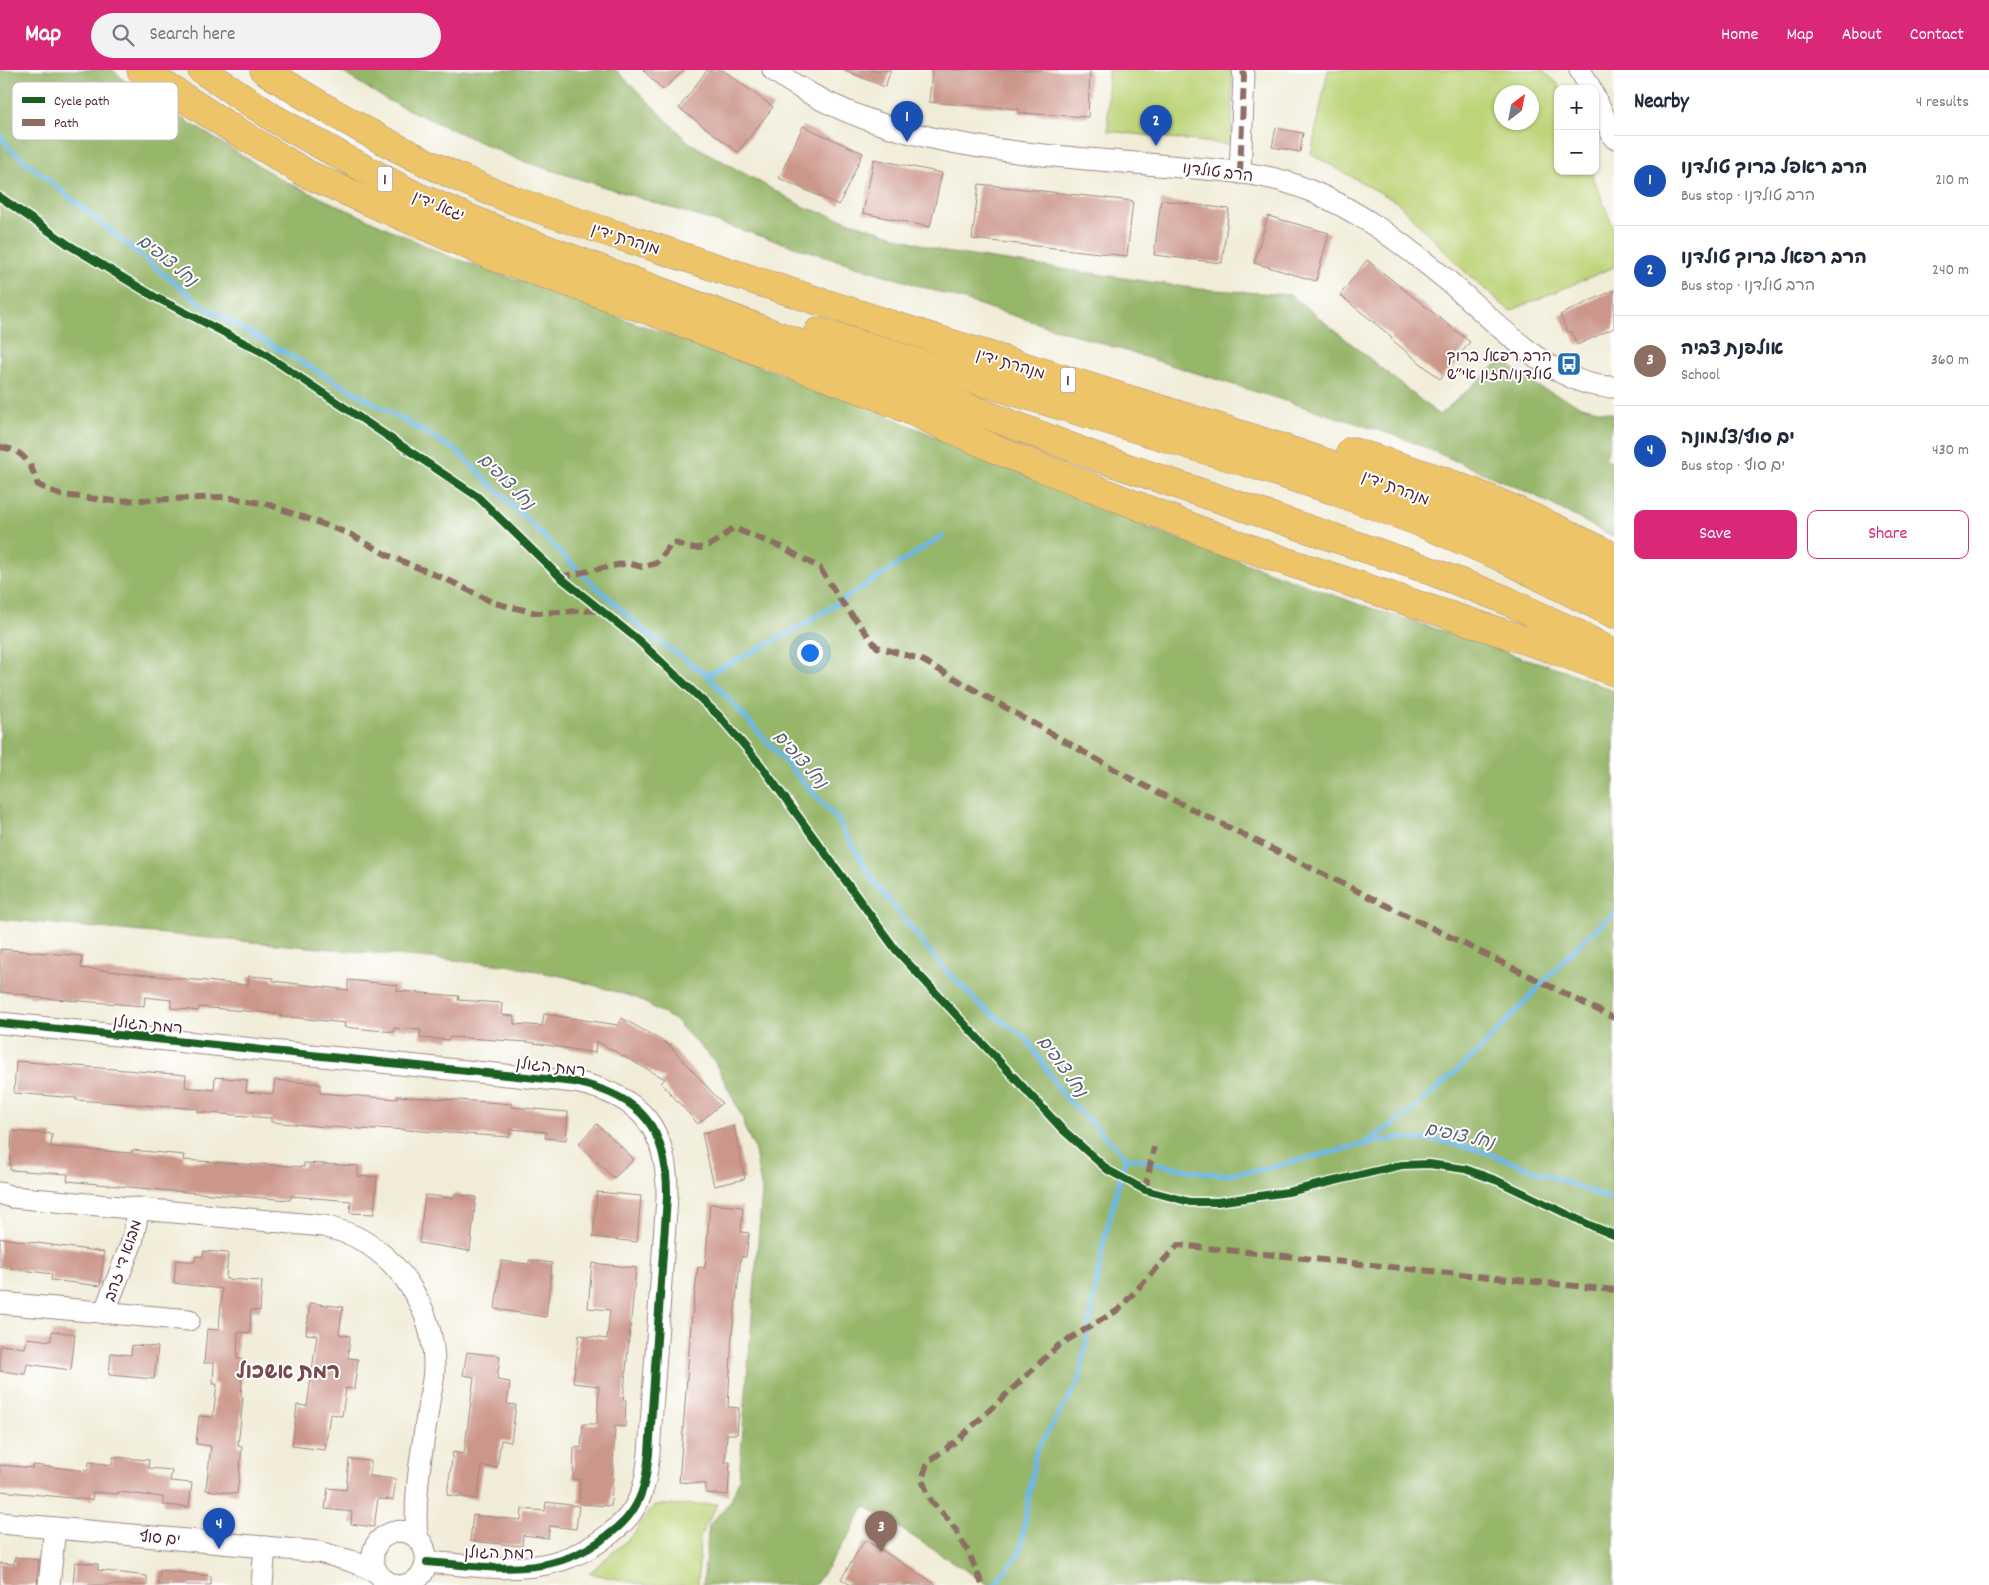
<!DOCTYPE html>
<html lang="en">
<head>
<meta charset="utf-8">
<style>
	:root { --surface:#fff; --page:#f2f2f3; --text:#1f2937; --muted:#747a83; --line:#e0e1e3; --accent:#db2777 }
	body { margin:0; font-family:Dekko,"Playpen Sans Hebrew",sans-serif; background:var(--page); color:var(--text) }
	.controls { position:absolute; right:15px; top:15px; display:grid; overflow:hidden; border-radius:10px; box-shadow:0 1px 4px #0004 }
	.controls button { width:45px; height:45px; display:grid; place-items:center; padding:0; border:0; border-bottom:1px solid var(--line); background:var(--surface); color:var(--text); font:25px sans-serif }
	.compass { position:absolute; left:1494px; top:15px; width:45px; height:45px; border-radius:50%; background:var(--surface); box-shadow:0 1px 4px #0004; rotate:32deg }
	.you { position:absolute; left:809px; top:582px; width:18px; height:18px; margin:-12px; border:4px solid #fff; border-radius:50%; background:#1a73e8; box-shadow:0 0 0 8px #1a73e833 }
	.badge { display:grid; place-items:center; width:32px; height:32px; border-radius:50%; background:var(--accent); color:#fff; font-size:16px; font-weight:700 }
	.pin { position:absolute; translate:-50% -41px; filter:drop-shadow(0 1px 2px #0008) }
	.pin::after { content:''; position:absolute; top:26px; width:18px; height:15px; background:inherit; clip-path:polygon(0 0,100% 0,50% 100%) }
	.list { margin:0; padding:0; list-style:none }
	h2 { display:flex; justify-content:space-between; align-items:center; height:65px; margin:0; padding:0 20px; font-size:21px }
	h2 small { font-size:16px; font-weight:400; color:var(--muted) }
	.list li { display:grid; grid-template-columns:32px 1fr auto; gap:15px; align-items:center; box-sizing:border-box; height:90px; padding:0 20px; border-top:1px solid var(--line) }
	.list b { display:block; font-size:19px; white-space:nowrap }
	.list p { margin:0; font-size:16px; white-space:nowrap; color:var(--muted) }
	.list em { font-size:16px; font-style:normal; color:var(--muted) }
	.actions { display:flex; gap:10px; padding:15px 20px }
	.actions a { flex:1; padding:11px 0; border:1px solid var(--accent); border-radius:10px; text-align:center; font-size:18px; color:var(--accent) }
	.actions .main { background:var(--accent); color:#fff }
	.icon { flex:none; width:28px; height:28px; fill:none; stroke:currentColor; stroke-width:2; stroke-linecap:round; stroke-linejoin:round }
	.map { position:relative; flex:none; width:1614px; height:1515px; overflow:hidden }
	header { display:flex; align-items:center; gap:30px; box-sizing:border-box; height:70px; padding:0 25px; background:var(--accent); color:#fff }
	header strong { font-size:24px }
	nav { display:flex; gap:28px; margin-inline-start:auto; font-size:18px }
	.search { width:350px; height:45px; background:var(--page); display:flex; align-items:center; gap:12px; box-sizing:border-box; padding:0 18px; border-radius:28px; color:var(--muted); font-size:19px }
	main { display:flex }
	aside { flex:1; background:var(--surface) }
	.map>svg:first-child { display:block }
	.green { fill:#bdd479; stroke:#847a52; fill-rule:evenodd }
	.forest { fill:#96b669; stroke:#706a4a }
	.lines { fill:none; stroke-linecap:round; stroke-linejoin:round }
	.stream { stroke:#6cb7e5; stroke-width:5 }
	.building { fill:#cc978b }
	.minor-casing { stroke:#9d8681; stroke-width:23 }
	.highway-casing { stroke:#9d8681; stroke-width:29 }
	.minor { stroke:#fff; stroke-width:21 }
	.highway { stroke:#eec469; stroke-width:28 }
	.quiet { stroke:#8d6e63; stroke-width:6; stroke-dasharray:12 6; stroke-linecap:butt }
	.cycleway-casing { stroke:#fff; stroke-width:11 }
	.cycleway { stroke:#1b5e20; stroke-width:8 }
	.labels { text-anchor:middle; stroke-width:4; stroke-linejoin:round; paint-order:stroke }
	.shield { fill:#fff; stroke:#80626b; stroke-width:1 }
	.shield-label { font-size:15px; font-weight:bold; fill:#4a1f2b }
	.street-label { font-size:16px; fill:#4a1f2b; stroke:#fff }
	.poi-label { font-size:16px; fill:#4a1f2b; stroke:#fff; text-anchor:end }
	.water-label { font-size:18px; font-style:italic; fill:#585c75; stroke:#fff }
	.district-label { font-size:21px; font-weight:bold; fill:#78494d; stroke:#fff }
	.key { fill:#fff; stroke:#c9bcbf; stroke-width:1 }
	.key-label { font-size:14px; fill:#4a1f2b }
</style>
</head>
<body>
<header>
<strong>Map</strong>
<div class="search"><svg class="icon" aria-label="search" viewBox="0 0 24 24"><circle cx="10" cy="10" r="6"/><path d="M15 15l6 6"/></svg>Search here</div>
<nav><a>Home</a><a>Map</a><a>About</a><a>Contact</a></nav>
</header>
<main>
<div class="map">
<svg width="1614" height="1515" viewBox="0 0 1614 1515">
	<rect width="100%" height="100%" fill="#fff"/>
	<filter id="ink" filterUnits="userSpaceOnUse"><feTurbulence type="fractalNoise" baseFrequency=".02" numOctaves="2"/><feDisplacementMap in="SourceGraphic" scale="10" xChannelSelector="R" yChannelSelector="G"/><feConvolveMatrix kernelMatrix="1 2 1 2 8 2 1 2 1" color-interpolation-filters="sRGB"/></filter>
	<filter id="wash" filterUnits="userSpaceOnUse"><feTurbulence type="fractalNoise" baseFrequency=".0096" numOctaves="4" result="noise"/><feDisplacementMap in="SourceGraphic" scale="20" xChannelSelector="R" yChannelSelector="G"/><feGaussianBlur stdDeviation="1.12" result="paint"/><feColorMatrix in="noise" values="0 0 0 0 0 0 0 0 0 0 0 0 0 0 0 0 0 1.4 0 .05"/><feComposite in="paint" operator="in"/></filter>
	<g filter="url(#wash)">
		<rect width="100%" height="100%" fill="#f0ecd7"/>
		<g class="green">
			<polygon points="1108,0 1232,0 1232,75 1108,61"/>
			<path d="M1328,0H1542L1557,13L1560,19H1558V101H1591L1614,160V197L1510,241L1464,201L1397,132L1311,84ZM1532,22V52H1502V22Z"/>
			<polygon points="718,1434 700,1466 698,1515 644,1515 589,1503 632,1466 654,1435"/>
		</g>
		<g class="forest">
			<polygon points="0,0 113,0 133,18 282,110 448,186 578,230 618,247 830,321 1146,457 1358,534 1471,570 1519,587 1561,599 1614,621 1614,1515 989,1515 865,1436 850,1464 815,1515 703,1515 709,1455 730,1432 739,1410 762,1121 754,1077 744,1057 743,1049 715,992 676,951 637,928 566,907 506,895 0,849"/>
			<polygon points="339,0 616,0 690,73 804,137 945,182 1199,219 1291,225 1439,345 1502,290 1538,317 1582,336 1614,344 1606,389 1614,394 1614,467 1532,424 1403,368 519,90 387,30"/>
		</g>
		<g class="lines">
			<g class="stream">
				<polyline points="0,64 8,77 203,236 456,380 578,500 646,562 707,605 836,748 875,813 941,895 980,935 1026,968 1065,1027 1126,1087 1192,1101 1221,1105 1259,1100 1361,1075 1398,1068 1441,1071 1485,1082 1614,1130"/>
				<polyline points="707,605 797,559 942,466"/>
				<polyline points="1363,1074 1408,1044 1479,981 1578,875 1614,843"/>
				<polyline points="994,1515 1020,1482 1036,1381 1079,1312 1104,1170 1126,1087"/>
			</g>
		</g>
		<g id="blocks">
			<g class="building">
				<polygon points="643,0 684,0 663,20"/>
				<polygon points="707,0 723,0 773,37 738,82 679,38"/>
				<polygon points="844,0 891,0 885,17"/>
				<polygon points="932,0 1090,0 1088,47 1019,43 1019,39 929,32"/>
				<polygon points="803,56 863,83 839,135 779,108"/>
				<polygon points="1276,58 1303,63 1300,82 1272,77"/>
				<polygon points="874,89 942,103 930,157 863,143"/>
				<polygon points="979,114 1133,131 1127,186 972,169"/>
				<polygon points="1161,130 1229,139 1222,193 1154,185"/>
				<polygon points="1268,146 1329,163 1316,211 1254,193"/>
				<polygon points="1367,190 1470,272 1440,309 1391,269 1392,267 1340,225"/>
				<polygon points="1614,220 1614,258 1577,275 1571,261 1568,263 1560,245"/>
				<polygon points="0,879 82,886 81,898 225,913 248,915 249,906 273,908 273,911 348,920 348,910 398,915 397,921 459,926 458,930 502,933 501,945 514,946 514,954 542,956 544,944 618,955 622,948 669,975 722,1033 698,1054 661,1013 665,1009 596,971 595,983 528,972 450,967 449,970 420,968 421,960 394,958 394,962 344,957 345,953 280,946 281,944 199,937 199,941 171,938 171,930 145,927 144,936 29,927 29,925 0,922"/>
				<polygon points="16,991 186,1005 185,1017 214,1020 215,1007 247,1010 246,1022 273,1024 275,1010 320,1014 320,1023 397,1029 397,1026 487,1032 512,1034 512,1037 568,1042 566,1070 545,1068 546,1062 510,1059 510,1067 377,1058 376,1060 316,1056 271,1052 271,1048 198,1042 199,1039 76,1030 76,1028 14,1023"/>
				<polygon points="597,1054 634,1089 614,1108 578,1074"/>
				<polygon points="734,1056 745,1109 714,1116 702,1063"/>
				<polygon points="12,1061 52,1064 51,1077 131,1083 132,1080 184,1085 183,1090 259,1095 259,1094 304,1097 304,1093 358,1096 358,1106 377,1107 374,1144 350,1143 351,1131 291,1126 290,1130 160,1120 67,1111 68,1104 10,1100"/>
				<polygon points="597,1122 641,1126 637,1172 593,1167"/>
				<polygon points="454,1124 476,1127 470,1181 419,1173 425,1125 453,1128"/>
				<polygon points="710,1134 743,1137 741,1162 749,1163 746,1187 741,1187 732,1264 728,1337 739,1338 737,1364 727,1364 725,1392 730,1392 728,1425 706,1423 706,1414 679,1412 691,1255 698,1197 705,1198"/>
				<polygon points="0,1168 104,1182 100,1216 51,1210 52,1204 0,1197"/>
				<polygon points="204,1181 228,1183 226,1209 262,1211 260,1241 251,1240 250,1263 238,1262 237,1289 243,1289 241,1328 243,1328 238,1376 242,1377 237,1424 206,1420 211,1376 196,1374 199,1346 213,1347 217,1314 213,1314 214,1293 204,1293 207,1259 219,1260 222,1219 174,1213 176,1190 195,1192 196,1186 203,1187"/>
				<polygon points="529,1190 552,1193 546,1247 495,1239 501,1191 529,1194"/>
				<polygon points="592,1193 636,1198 623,1330 626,1330 625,1357 615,1356 611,1436 579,1434 580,1410 573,1409 574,1377 581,1378 583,1354 597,1354 599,1316 573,1313 579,1265 607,1269 610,1240 588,1238"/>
				<polygon points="310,1233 343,1237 339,1264 350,1266 348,1288 358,1289 354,1319 346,1318 342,1346 330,1344 325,1380 292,1376 297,1335 307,1336 311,1308 317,1265 306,1264"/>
				<polygon points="52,1261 75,1264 71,1300 27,1294 25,1304 0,1301 0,1275 25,1278 27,1268 51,1271"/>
				<polygon points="132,1275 158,1277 154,1309 109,1305 111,1283 131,1285"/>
				<polygon points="467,1282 500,1286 497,1310 510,1312 507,1334 516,1335 511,1372 501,1370 497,1398 482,1396 477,1429 447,1425 453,1382 464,1384 474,1307 463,1305"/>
				<polygon points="113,1387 149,1390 148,1398 172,1400 170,1411 192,1413 189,1437 163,1435 163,1427 118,1422 118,1424 93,1422 92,1430 0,1421 0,1395 33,1398 33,1395 88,1401 89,1392 112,1395"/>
				<polygon points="349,1389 371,1391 369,1406 396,1409 393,1430 378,1429 374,1457 351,1454 352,1442 325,1439 328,1418 346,1420"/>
				<polygon points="546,1432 579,1436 576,1459 550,1456 548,1468 523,1465 522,1476 470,1471 473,1445 521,1450 522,1439 545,1441"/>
				<polygon points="865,1470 909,1497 937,1515 851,1515 841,1509"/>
				<polygon points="15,1487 39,1490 37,1515 0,1515 0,1493 14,1494"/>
				<polygon points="75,1492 98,1494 98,1500 147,1506 147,1515 73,1515"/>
				<polygon points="160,1500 211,1506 211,1515 158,1515"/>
			</g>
		</g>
	</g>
	<g filter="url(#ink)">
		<use href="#blocks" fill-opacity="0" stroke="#9d8681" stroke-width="1"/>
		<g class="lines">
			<defs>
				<g id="minor">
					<path d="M773,0C886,83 1035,83 1169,96C1215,100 1263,101 1306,119C1357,139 1400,172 1442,206C1489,244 1551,318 1614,317"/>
					<polyline points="1580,0 1591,19"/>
					<polyline points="1595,27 1614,68"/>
					<polyline points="1240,103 1244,6 1243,0"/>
					<path d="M0,953L575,1012C642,1026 668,1059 667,1127L649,1383C647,1401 645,1419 636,1435C630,1447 618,1458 607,1466C550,1510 493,1497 427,1492"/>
					<path d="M0,1123L12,1127L324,1156C335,1159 346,1162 356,1167C404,1192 435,1244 434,1298C434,1309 431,1321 429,1332C423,1377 413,1423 417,1468"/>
					<polyline points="0,1233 189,1250"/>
					<polyline points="104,1243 132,1172 139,1138"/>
					<polyline points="0,1453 319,1482 351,1491 377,1502"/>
					<polyline points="49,1515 55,1458"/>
					<polyline points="262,1515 265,1477"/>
					<path d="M395,1515C378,1510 367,1493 376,1475C380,1468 387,1464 394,1462C429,1455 440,1508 404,1515"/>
				</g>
				<g id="highway">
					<polyline points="141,0 228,56 307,104 492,186 647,240 880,327 1002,382 1204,462 1282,490 1552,579 1614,602"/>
					<polyline points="202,0 275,49 339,85 418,127 509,165 879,303 1099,388 1420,497 1501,528 1580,565 1614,584"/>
					<path d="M264,0C343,51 427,98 516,131C577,153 640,172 702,193C843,240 984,284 1125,328C1292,380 1460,431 1614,515"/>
					<polyline points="818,262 1239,390 1332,420 1419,452 1501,487 1614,544"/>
					<path d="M1351,381C1386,392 1422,403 1457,416C1511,436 1563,461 1614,487"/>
				</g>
			</defs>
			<use href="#minor" class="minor-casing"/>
			<use href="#highway" class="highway-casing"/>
			<use href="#minor" class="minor"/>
			<use href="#highway" class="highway"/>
			<g class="quiet">
				<polyline points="1240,103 1244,6 1243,0"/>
				<path d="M0,377C25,380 31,394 38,415L61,425L114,431L225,427L267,434L350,464L387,485L450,511L494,533L537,543L601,540"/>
				<path d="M560,507L627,493L642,497L657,493L673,472C701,484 711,477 733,458L782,477L820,498L841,531L877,577L920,589L1135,711L1614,948"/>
				<polyline points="1145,1120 1154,1077"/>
				<polyline points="982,1514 968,1481 952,1454 931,1431 922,1410 927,1393 960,1368 1059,1275 1118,1240 1178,1175 1614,1220"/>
			</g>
			<defs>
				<g id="cycleway">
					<polyline points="0,127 69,175 155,227 262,282 478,427 560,507 637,569 720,647 760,694 896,880 1062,1059 1108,1100 1145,1120 1190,1132 1217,1132 1288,1122 1402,1095 1429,1094 1465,1099 1498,1111 1592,1156 1614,1165"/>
					<path d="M0,953L575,1012C642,1026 668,1059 667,1127L649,1383C647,1401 645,1419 636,1435C630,1447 618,1458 607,1466C550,1510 493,1497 427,1492"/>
				</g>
			</defs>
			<use href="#cycleway" class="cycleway-casing"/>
			<use href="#cycleway" class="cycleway"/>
		</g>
	</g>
	<defs>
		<symbol id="bus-square" viewBox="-11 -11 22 22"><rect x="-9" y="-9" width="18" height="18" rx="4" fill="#1f6fb2" stroke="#fff"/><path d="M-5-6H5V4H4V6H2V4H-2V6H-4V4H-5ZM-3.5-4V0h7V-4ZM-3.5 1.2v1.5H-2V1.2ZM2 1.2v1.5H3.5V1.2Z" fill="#fff"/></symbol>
	</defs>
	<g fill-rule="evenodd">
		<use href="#bus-square" x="1555" y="280" width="28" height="28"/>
	</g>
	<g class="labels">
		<g class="shield">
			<rect x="377.5" y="96.5" width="15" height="25" rx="4"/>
			<rect x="1060.5" y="297.5" width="15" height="25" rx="4"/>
		</g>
		<g class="shield-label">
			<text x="385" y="114">1</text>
			<text x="1068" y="315">1</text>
		</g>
		<g class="street-label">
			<text transform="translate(1218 101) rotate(7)" y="6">הרב טולדנו</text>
			<text transform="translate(439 135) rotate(23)" y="6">יגאל ידין</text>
			<text transform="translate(626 168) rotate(18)" y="6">מנהרת ידין</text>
			<text transform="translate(1011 293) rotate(17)" y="6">מנהרת ידין</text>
			<text transform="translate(1396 417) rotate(21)" y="6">מנהרת ידין</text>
			<text transform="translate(148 954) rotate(6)" y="6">רמת הגולן</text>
			<text transform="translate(551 996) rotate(7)" y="6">רמת הגולן</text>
			<text transform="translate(122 1190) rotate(-71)" y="6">מבוא די זהב</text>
			<text transform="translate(160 1467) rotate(5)" y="6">ים סוף</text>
			<text transform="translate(499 1482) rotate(1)" y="6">רמת הגולן</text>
		</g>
		<g class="poi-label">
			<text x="1552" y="291">הרב רפאל ברוך<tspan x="1552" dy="18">טולדנו/חזון אי״ש</tspan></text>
		</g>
		<g class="water-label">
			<text transform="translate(168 190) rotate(39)" y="6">נחל צופים</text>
			<text transform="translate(507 411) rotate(45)" y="6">נחל צופים</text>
			<text transform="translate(801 689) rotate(48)" y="6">נחל צופים</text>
			<text transform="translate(1063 996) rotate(54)" y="6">נחל צופים</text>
			<text transform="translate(1460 1065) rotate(12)" y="6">נחל צופים</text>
		</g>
		<g class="district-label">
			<text x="288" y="1308">רמת אשכול</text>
		</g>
	</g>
	<rect x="12" y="12" width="166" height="58" rx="8" class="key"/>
	<rect x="22" y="27" width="23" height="6" fill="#1b5e20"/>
	<rect x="22" y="49" width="23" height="7" fill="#8d6e63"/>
	<g class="key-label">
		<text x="54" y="35">Cycle path</text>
		<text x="54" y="57">Path</text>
	</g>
</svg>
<div class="controls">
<button>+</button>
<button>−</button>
</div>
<svg class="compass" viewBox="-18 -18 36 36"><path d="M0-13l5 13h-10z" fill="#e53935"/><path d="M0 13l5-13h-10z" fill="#747a83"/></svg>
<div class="you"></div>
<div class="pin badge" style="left:907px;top:72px;background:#1a4fb4">1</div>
<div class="pin badge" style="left:1156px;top:76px;background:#1a4fb4">2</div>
<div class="pin badge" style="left:881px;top:1482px;background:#8d6e63">3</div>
<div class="pin badge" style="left:219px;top:1479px;background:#1a4fb4">4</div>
</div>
<aside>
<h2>Nearby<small>4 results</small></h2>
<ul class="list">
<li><span class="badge" style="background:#1a4fb4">1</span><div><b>הרב ראפל ברוך טולדנו</b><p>Bus stop · הרב טולדנו</p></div><em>210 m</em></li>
<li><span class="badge" style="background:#1a4fb4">2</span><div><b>הרב רפאל ברוך טולדנו</b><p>Bus stop · הרב טולדנו</p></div><em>240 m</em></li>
<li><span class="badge" style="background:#8d6e63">3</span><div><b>אולפנת צביה</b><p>School</p></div><em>360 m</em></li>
<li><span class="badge" style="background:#1a4fb4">4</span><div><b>ים סוף/צלמונה</b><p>Bus stop · ים סוף</p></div><em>430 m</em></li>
</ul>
<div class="actions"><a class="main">Save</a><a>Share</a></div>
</aside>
</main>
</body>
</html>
